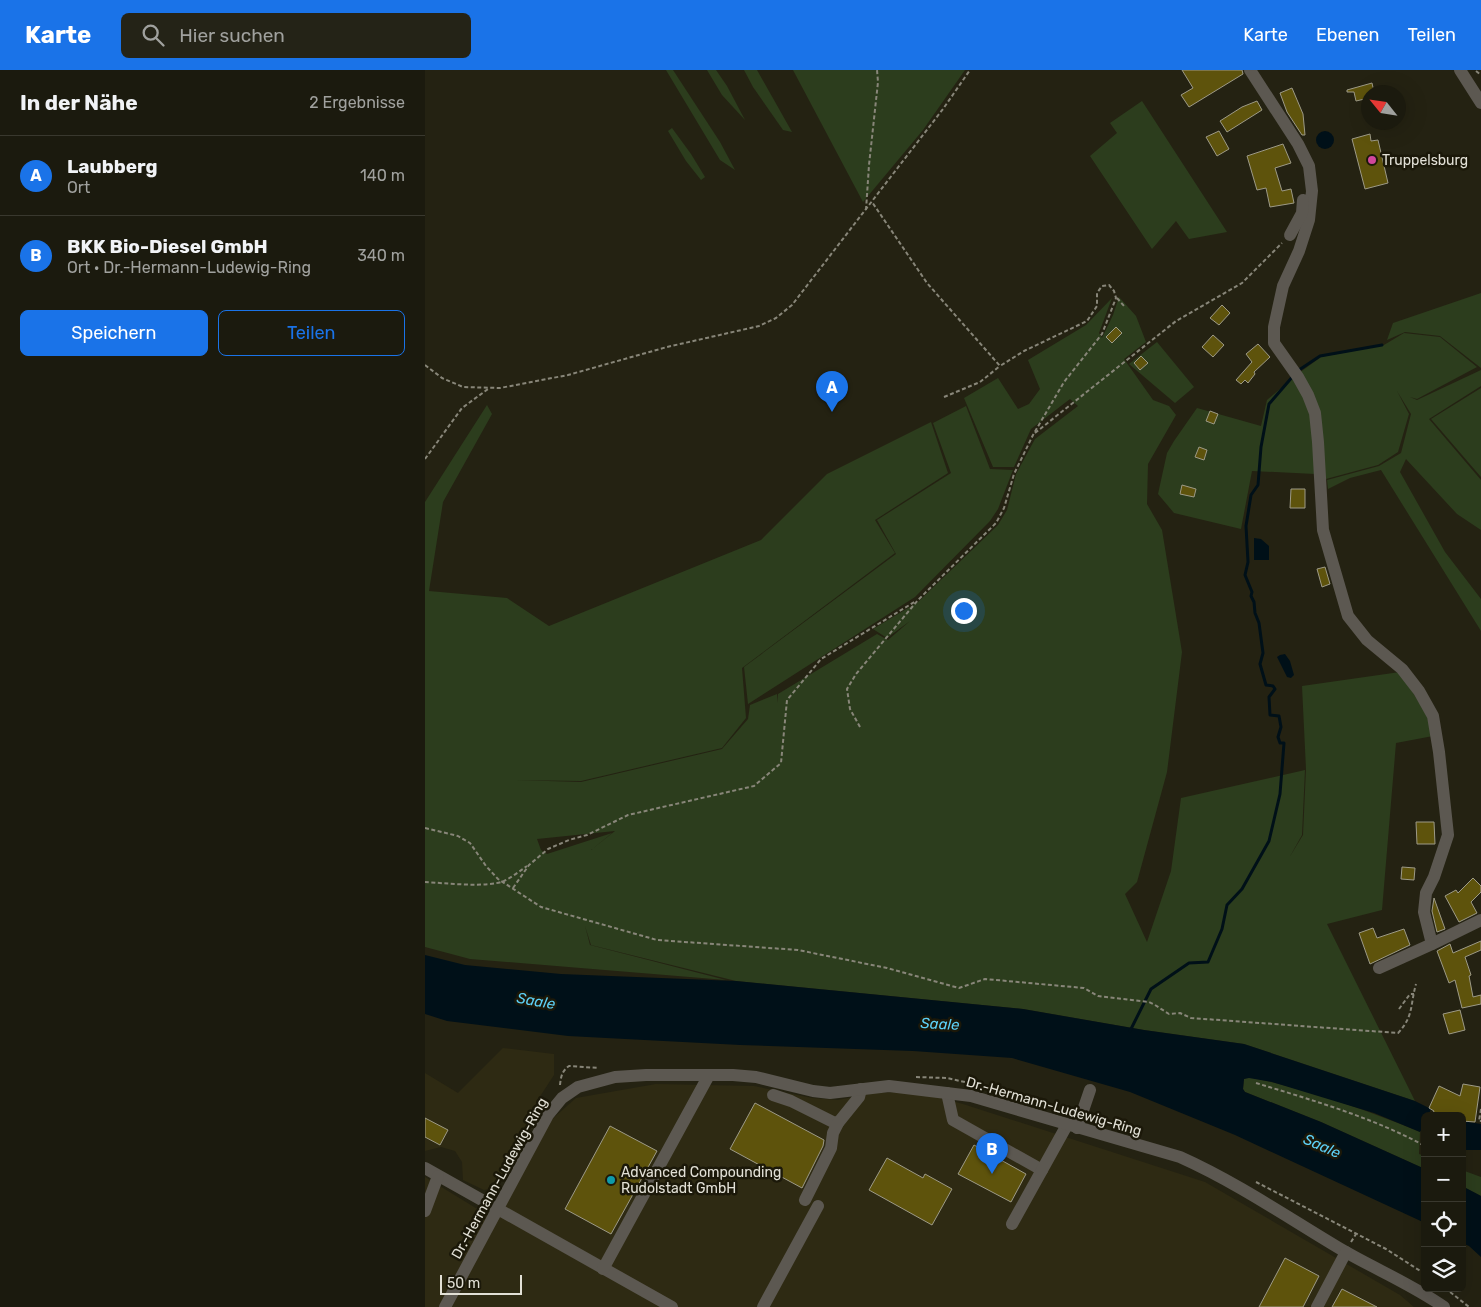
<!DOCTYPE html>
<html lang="de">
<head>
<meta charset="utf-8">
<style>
	:root { --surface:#1b1a0e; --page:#242317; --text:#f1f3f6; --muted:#a0a19e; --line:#39382e; --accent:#1a73e8 }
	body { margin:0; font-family:Rubik,sans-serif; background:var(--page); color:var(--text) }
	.controls { position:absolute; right:15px; bottom:15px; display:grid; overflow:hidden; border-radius:8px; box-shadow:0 5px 20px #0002 }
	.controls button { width:45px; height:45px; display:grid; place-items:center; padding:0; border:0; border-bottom:1px solid var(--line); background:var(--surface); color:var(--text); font:25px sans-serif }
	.compass { position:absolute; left:936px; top:15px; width:45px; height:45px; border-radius:50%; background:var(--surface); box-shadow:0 5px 20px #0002; rotate:300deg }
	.scale { position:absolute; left:15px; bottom:12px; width:82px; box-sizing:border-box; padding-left:5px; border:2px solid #e2e0d6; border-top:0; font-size:14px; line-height:18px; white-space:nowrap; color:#e2e0d6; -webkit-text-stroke:4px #1b1809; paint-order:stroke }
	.you { position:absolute; left:538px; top:540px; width:18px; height:18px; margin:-12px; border:4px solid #fff; border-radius:50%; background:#1a73e8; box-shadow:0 0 0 8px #1a73e833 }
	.badge { display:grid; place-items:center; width:32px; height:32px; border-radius:50%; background:var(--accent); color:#fff; font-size:16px; font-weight:700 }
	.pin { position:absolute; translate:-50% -41px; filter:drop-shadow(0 1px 2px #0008) }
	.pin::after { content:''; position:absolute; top:26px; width:18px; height:15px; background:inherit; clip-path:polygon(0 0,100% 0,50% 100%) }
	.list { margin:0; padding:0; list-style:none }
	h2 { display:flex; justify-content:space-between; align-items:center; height:65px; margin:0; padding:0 20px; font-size:21px }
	h2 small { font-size:16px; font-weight:400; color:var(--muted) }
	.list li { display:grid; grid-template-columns:32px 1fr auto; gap:15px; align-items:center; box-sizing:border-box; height:80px; padding:0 20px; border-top:1px solid var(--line) }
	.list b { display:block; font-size:19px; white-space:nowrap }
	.list p { margin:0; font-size:16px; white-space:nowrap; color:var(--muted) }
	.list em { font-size:16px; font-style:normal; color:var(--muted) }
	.actions { display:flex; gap:10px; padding:15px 20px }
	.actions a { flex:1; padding:11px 0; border:1px solid var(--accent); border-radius:8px; text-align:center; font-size:18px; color:var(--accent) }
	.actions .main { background:var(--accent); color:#fff }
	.icon { flex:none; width:28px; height:28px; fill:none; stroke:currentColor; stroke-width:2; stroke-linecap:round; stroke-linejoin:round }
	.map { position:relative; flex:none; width:1056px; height:1237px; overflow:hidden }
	header { display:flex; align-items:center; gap:30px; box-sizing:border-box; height:70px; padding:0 25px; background:var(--accent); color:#fff }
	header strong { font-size:24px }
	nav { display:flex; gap:28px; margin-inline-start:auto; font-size:18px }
	.search { width:350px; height:45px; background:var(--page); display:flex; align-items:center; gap:12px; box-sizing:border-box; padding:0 18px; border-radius:8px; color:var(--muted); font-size:19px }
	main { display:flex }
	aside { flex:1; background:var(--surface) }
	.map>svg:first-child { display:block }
	.built { fill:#2e2a13 }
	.green { fill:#2c3d1d; fill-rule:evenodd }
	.water { fill:#001018 }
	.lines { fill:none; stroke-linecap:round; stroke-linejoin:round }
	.stream { stroke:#001018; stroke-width:3 }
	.building { fill:#5e530c; stroke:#9d9a87 }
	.path { stroke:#888679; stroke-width:2; stroke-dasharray:4 2.5; stroke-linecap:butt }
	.minor { stroke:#5c5851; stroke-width:12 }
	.hotel-dot { fill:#d1479c; stroke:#1b1809; stroke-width:2 }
	.culture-dot { fill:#0f9aa8; stroke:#1b1809; stroke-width:2 }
	.labels { text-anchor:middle; stroke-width:5; stroke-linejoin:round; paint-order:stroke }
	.poi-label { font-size:14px; fill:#e2e0d6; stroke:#1b1809; text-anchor:start }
	.street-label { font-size:14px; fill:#e2e0d6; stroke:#1b1809 }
	.water-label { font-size:15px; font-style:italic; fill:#5dd0f6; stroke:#1b1809 }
</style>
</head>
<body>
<header>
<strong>Karte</strong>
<div class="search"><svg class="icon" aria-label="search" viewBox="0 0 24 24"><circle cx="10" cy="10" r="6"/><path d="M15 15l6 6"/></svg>Hier suchen</div>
<nav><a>Karte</a><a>Ebenen</a><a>Teilen</a></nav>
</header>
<main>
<aside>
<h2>In der Nähe<small>2 Ergebnisse</small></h2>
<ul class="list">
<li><span class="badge">A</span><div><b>Laubberg</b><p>Ort</p></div><em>140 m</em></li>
<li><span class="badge">B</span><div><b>BKK Bio-Diesel GmbH</b><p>Ort · Dr.-Hermann-Ludewig-Ring</p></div><em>340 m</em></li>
</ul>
<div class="actions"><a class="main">Speichern</a><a>Teilen</a></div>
</aside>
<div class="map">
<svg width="1056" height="1237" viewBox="0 0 1056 1237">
	<rect width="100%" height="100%" fill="#242212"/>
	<g class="built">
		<polygon points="78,978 129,984 129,1005 114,1028 114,1039 75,1108 68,1118 59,1120 38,1110 37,1092 30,1081 16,1077 0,1081 0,1003 33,1023"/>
		<polygon points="231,1014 329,1016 387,1028 413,1030 449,1023 476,1022 504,1025 538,1034 780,1112 975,1225 989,1237 0,1237 0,1107 72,1151 125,1051 151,1028"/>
	</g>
	<g class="green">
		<polygon points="241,0 248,0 295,72 310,100 295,90"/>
		<polygon points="282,0 291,0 302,16 320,50 297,25"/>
		<polygon points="319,0 332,0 367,62 358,60 328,17"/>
		<polygon points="368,0 540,0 498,60 438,132"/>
		<polygon points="717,31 802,162 764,169 751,151 727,179 665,86 692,63 685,53"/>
		<polygon points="247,58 266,84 280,107 276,110 261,91 243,61"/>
		<polygon points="1056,223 1056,298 1015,266 980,262 962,270 968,253"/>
		<path d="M694,227L711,246L721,272L699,289L728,330L744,336L751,345L723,394L722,434L737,460L757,582L742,702L712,812L700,824L722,872L746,801L756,728L880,700L877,765L864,788L878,765L881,699L877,616L975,602L1003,647L1008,666L971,673L957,840L902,854L990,1031L819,974L719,960L598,939L311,911L166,875L160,856L165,875L301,910L45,889L0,877V432L62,335L67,344L18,432L4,521L82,528L124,556L336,470L402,404L506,352L523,403L450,450L470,483L317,598L321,648L297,678L156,711L90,710L156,712L297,679L323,649L325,635L352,624L353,633V624L452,564L463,570L485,551L462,568L448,559L493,532L573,455L582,440L591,404L610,369L653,336L645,329L606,359L589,397H568L539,328L573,308L593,339L604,334L615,319L603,290L661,255L687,228L674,263L677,268L688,245ZM190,761L166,780L187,763L122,784L116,780L112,769Z"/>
		<polygon points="979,263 1015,267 1052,297 992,329 985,327 992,330 1056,300 1056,316 1004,349 1056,410 1056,460 1032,444 981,389 975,402 1020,482 1056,529 1056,561 956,400 925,408 903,419 902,410 954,396 976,383 986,344 972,321 984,344 973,382 953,395 901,409 874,303 896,287 959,275"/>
		<polygon points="732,272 769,317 750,333 704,294"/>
		<polygon points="869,307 887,343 890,404 827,401 816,459 749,443 733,424 742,383 749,371 772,338 836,356 842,330"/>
		<polygon points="1056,318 1056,407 1006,349"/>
		<polygon points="541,336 565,399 588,400 573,439 565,451 490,527 323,634 319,597 471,484 452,450 526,403 508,353"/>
		<path d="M824,1007C882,1019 940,1039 995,1062L994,1084L1000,1086V1099L896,1052L820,1022L818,1019L819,1009Z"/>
		<polygon points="1037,1100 1056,1107 1056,1126 1037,1116"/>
	</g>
	<g class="water">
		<circle cx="900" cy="70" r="9"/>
		<polygon points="829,468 836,469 844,476 844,490 829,490"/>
		<polygon points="860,584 865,591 869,605 866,608 862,607 852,587 855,585"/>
		<polygon points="0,885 40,895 136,904 311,911 598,939 719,960 819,974 990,1031 1006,1039 1003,1046 1000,1046 1000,1052 995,1062 949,1043 847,1012 824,1008 819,1009 818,1019 820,1022 896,1052 1000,1099 1000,1153 810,1065 705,1022 587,988 488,981 315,975 143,966 22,951 0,944"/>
		<polygon points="1037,1051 1056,1054 1056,1080 1037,1080"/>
		<polygon points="1037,1116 1056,1126 1056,1187 1044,1176 1037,1173"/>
	</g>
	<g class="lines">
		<g class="stream">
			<polyline points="874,300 895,286 957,275"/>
			<polyline points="705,961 726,919 764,893 783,892 797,859 802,835 817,819 844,771 855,724 859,673 855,673 853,667 856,657 854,646 845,645 844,627 850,619 848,616 841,615 835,594 838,583 834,553 830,543 829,532 826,526 827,522 820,505 823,492 821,456 826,425 833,415 836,377 844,334 869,305"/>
		</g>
	</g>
	<g class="building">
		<polygon points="757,0 817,0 818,4 764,37 756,25 768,18"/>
		<polygon points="947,13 949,22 944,22 944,28 931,31 929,22 922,22 922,20"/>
		<polygon points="867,18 878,44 880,65 877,65 862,42 855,23"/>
		<polygon points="832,31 837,40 802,62 795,51 817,37"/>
		<polygon points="794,61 804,79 792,86 781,67"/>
		<polygon points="945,64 946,71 953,70 963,113 940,119 927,69"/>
		<polygon points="858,74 866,93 850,98 857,121 866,119 869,133 845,137 841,118 832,120 822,86"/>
		<polygon points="797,235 805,243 794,255 785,248"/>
		<polygon points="691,257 697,263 687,273 681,267"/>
		<polygon points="788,265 799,275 788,287 777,277"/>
		<polygon points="833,274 845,287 829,302 830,304 823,313 820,310 816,314 811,310 827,292 821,284"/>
		<polygon points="716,286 723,293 715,300 709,293"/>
		<polygon points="785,341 793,344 789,354 781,351"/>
		<polygon points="774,377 782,380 779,390 770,387"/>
		<polygon points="757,415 771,419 769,427 755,424"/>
		<polygon points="866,419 880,419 880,438 865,438"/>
		<polygon points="900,497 905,514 897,517 892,499"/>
		<polygon points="991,752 1009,752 1010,774 992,774"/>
		<polygon points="977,797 990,798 989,810 976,809"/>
		<polygon points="1048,808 1056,816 1056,822 1046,832 1052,843 1034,852 1020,826 1031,820 1033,823"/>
		<polygon points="1009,828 1020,859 1012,862 1007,841"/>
		<polygon points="948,858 952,868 979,859 985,875 945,894 934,863"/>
		<polygon points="1056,871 1056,880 1040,887 1046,905 1044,906 1048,927 1056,925 1056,934 1037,938 1030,910 1024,913 1012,881 1025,874 1028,883"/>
		<polygon points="1035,940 1040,960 1024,964 1018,944"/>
		<polygon points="1038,1014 1055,1017 1050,1052 1037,1051 1037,1046 1007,1046 1009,1041 1004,1038 1014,1016 1035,1026"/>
		<polygon points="330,1033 399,1070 398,1076 377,1118 305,1079"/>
		<polygon points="0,1048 23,1060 15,1075 0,1067"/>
		<polygon points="185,1056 232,1081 186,1164 140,1139"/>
		<polygon points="549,1075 601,1104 586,1132 533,1104"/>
		<polygon points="462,1088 498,1108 500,1104 527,1119 507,1155 444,1120"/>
		<polygon points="860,1188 894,1206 878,1237 834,1237"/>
		<polygon points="917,1219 952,1237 907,1237"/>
	</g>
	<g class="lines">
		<g class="path">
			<polyline points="1051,1 1056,5"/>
			<polyline points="441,140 444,95 453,12 452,0"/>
			<polyline points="692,228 699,236"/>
			<polyline points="0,295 17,308 38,317 75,318 143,305 242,277 334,256 351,248 367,235 518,39 545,0"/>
			<polyline points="519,327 555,312 575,296"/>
			<polyline points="610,363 751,251 817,213 857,173"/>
			<polyline points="0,389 37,338 63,319"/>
			<polyline points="435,657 425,639 422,619 431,604 493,530 571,453 579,438 589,404 608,365 639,312 677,264 691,228 689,221 684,215 677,216 672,223 672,236 662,251 599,281 575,296 502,213 447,132"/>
			<path d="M0,758L33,766L45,773L61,796L73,809L116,837L232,870L373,880L462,898L534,918L560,909L659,918L673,926L724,932L730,935L744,944L755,943L766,948L973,963C989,946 985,935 991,914"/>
			<path d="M0,812C19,813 62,818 79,811C87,807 95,801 102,796"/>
			<polyline points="88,818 104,795 123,779 144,770 162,765 203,745 329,716 356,693 362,630 396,589 491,531"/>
			<polyline points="974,939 985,924 989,924"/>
			<polyline points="491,1007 522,1008 544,1013"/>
			<path d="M831,1013C887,1030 949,1048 1000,1076"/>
			<path d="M135,1015C136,1006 137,1001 144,996L174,998"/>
			<polyline points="1056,1039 1054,1051 1056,1051"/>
			<polyline points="831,1112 961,1179 1000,1204"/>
			<polyline points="926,1172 931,1164"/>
			<polyline points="1020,1218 1044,1237"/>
		</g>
		<g class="minor">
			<polyline points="825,0 873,74 884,96 887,121 884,150 874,181 858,216 849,257 849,273 873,307 883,325 890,343 893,372 898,460 923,546 942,570 977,599 994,621 1008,646 1014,682 1023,765 1009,807 1001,823 999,842 1007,874"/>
			<polyline points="1035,0 1056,33"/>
			<polyline points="865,165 877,143 878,130"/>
			<polyline points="954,898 1007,874 1056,850"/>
			<polyline points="522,1023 528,1050 617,1100"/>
			<polyline points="348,1025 366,1031 408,1052 413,1053"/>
			<polyline points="652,1058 665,1020"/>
			<polyline points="0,1098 247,1237"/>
			<polyline points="380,1130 406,1078 408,1063 413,1053 434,1027 436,1019"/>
			<polyline points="0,1141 13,1106"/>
			<polyline points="587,1154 642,1055"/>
			<polyline points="178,1199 284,1005"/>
			<path d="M20,1237L123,1045L137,1028L153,1017L190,1007L221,1005H308L331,1007L388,1021L405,1023L464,1016L546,1026L755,1087C813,1113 865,1149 919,1181C952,1200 988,1215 1019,1237"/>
			<polyline points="338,1237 393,1136"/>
			<polyline points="892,1237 921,1182"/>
		</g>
	</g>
	<circle class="hotel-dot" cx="947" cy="90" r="5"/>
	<circle class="culture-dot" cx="186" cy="1110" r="5"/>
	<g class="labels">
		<g class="poi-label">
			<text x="957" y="95">Truppelsburg</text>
			<text x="196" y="1107">Advanced Compounding<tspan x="196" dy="16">Rudolstadt GmbH</tspan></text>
		</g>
		<g class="street-label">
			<text transform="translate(629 1036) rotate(16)" y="5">Dr.-Hermann-Ludewig-Ring</text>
			<text transform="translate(74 1108) rotate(-61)" y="5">Dr.-Hermann-Ludewig-Ring</text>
		</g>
		<g class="water-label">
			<text transform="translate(111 931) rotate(10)" y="5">Saale</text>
			<text transform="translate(515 954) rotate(3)" y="5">Saale</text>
			<text transform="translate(897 1076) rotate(24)" y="5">Saale</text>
		</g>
	</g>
</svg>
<div class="controls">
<button>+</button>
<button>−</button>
<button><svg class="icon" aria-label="locate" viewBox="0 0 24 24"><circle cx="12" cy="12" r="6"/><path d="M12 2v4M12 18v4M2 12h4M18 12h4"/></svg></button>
<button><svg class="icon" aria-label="layers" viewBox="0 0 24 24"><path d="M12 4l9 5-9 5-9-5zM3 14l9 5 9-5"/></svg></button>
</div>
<svg class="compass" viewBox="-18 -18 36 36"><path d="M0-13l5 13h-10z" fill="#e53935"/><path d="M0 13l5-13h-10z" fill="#a0a19e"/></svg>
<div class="scale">50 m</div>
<div class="you"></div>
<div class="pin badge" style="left:407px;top:342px">A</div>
<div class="pin badge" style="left:567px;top:1104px">B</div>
</div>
</main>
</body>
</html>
